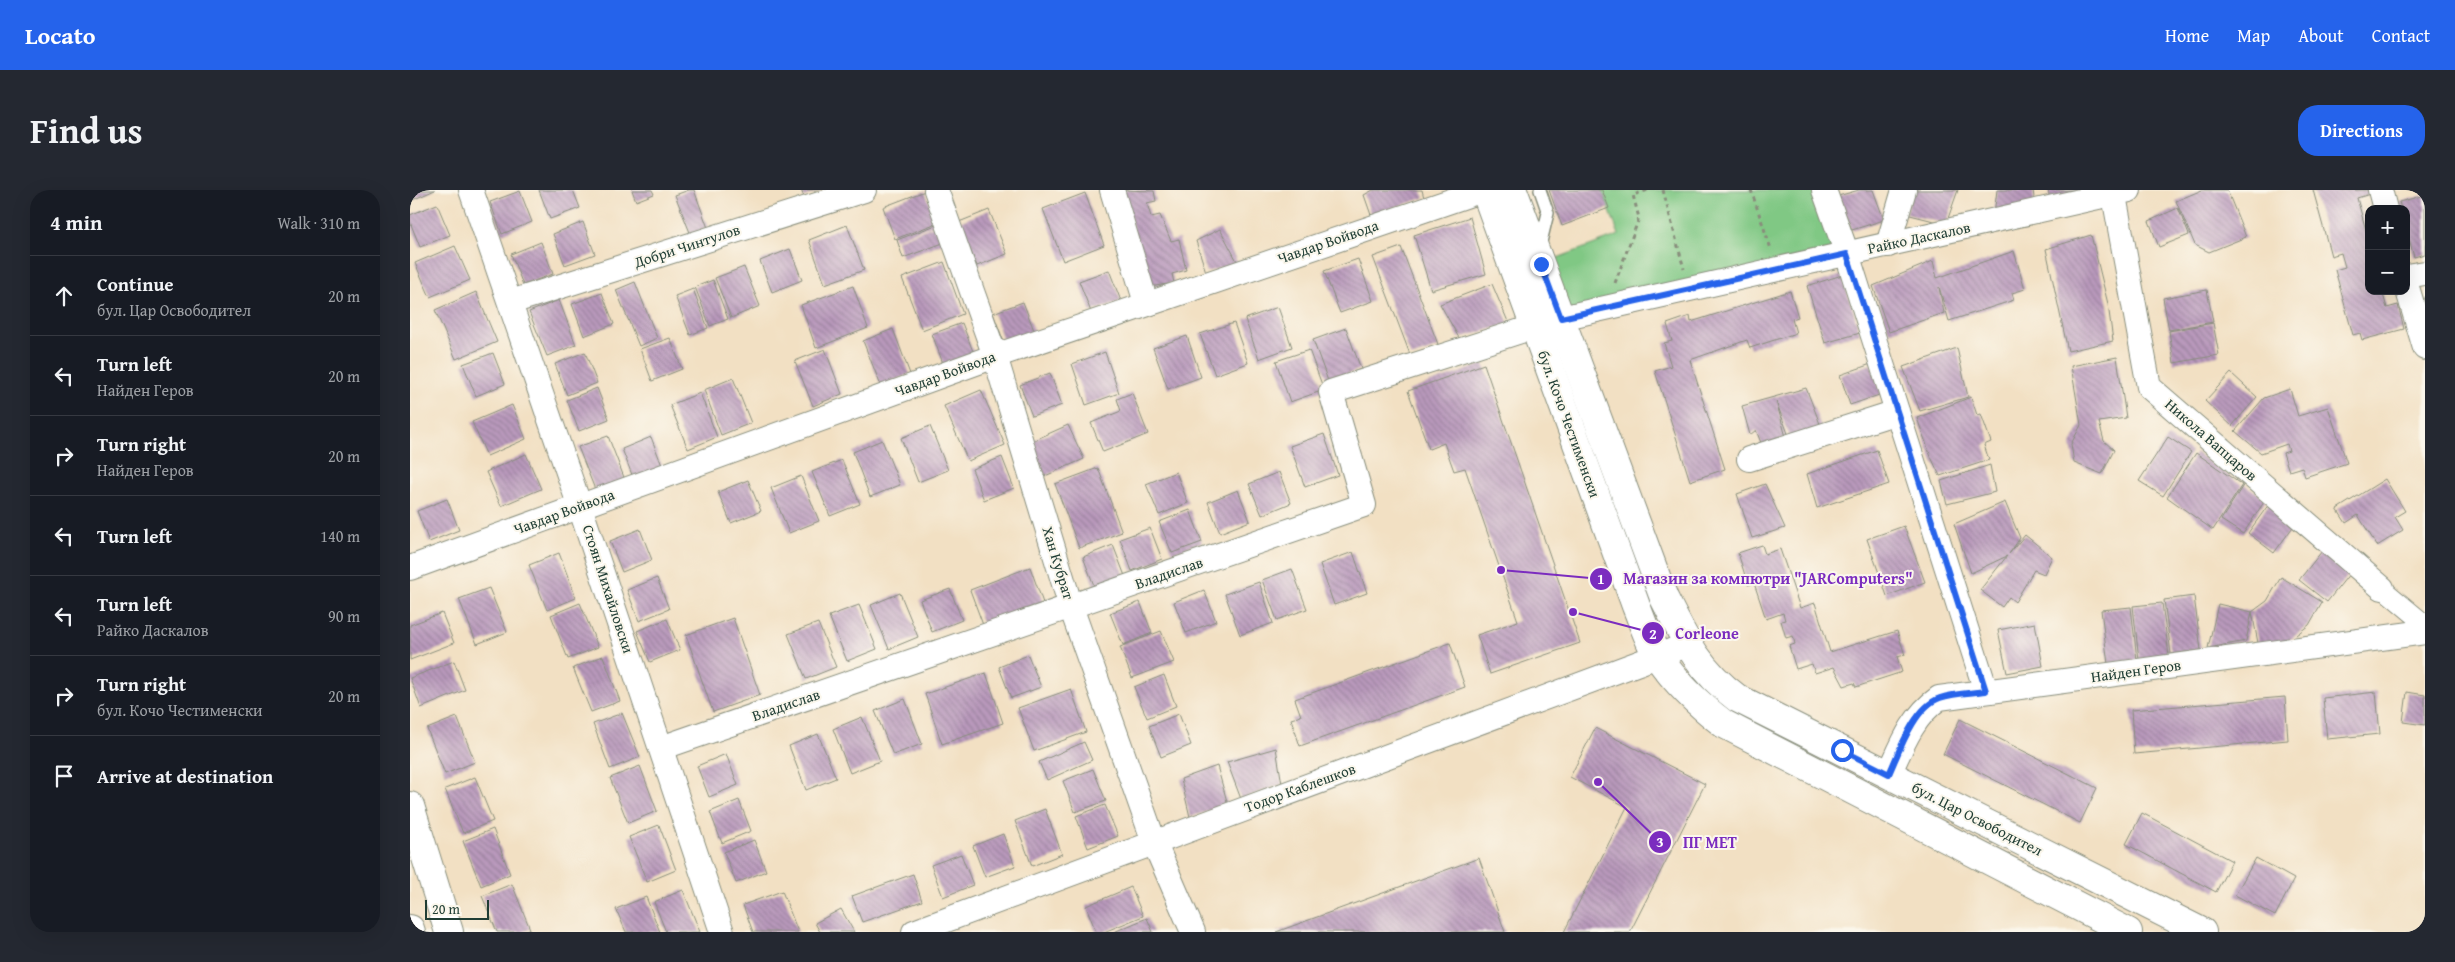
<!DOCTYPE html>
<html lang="en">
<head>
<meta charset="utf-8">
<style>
	:root { --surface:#171b24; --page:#242831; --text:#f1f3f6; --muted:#9ea1a6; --line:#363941; --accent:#2563eb }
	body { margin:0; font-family:"Gentium Book Plus",serif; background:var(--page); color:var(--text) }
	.controls { position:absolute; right:15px; top:15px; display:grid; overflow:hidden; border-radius:10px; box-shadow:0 5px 20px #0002 }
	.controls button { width:45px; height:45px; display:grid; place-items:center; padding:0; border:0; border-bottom:1px solid var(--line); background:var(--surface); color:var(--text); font:25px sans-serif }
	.scale { position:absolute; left:15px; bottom:12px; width:64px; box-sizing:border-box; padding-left:5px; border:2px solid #1f3d34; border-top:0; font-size:14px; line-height:18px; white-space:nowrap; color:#1f3d34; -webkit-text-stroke:4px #fbf7ec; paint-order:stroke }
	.stop { position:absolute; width:15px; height:15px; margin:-11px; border:4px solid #2563eb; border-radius:50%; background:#fff }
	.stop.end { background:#2563eb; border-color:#fff; box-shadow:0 1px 5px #0008 }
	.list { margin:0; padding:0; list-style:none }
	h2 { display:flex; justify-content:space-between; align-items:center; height:65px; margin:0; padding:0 20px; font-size:21px }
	h2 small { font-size:16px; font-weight:400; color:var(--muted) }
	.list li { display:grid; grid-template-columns:32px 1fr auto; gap:15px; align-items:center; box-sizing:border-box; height:80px; padding:0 20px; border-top:1px solid var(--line) }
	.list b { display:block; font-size:19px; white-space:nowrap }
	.list p { margin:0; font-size:16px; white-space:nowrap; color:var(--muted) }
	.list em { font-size:16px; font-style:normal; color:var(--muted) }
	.icon { flex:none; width:28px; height:28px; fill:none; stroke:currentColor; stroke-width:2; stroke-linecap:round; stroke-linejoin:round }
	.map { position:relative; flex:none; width:2015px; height:742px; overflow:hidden; border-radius:20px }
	header { display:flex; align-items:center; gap:30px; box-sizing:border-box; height:70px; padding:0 25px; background:var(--accent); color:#fff }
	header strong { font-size:24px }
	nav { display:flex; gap:28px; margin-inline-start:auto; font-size:18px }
	.intro { display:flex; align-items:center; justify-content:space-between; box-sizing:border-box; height:120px; padding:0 30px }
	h1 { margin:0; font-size:35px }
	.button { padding:12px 22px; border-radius:20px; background:var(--accent); color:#fff; font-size:18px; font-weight:700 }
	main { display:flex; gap:30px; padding:0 30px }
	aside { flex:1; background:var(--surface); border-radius:20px; box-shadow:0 5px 20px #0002 }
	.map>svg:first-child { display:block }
	.park { fill:#80c884; stroke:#50825c }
	.building { fill:url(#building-back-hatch) }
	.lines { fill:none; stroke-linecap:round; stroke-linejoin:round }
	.service-casing { stroke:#888e7c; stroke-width:14 }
	.pedestrian-casing { stroke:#888e7c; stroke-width:20 }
	.minor-casing { stroke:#888e7c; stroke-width:26 }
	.tertiary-casing { stroke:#888e7c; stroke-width:30 }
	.path { stroke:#888e7c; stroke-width:3; stroke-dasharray:4 4; stroke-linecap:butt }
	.service { stroke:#fff; stroke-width:11 }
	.pedestrian { stroke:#fff; stroke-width:18 }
	.minor { stroke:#fff; stroke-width:24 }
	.tertiary { stroke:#fff; stroke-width:28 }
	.route { stroke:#2563eb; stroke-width:6 }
	.labels { text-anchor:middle; stroke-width:4; stroke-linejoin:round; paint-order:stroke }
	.street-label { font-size:15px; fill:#1f3d34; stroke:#fbf7ec }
	.leader { fill:none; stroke:#7b2cbf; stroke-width:2 }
	.callout-dot { fill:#7b2cbf; stroke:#fbf7ec; stroke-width:2 }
	.mark-label { font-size:15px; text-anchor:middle; font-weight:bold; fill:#fff }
	.callout-label { font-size:16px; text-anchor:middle; font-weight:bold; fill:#7b2cbf; stroke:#fbf7ec; stroke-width:4; stroke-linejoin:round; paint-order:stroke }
</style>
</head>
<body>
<header>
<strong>Locato</strong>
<nav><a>Home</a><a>Map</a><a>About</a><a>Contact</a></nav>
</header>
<div class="intro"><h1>Find us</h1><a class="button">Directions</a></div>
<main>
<aside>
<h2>4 min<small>Walk · 310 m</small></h2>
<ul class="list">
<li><svg class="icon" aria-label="ahead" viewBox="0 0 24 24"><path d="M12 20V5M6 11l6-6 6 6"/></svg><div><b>Continue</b><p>бул. Цар Освободител</p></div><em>20 m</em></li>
<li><svg class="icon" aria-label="left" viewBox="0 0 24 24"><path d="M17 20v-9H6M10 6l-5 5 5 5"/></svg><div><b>Turn left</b><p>Найден Геров</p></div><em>20 m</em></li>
<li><svg class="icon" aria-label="right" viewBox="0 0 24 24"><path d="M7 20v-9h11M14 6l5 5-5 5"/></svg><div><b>Turn right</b><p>Найден Геров</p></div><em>20 m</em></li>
<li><svg class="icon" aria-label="left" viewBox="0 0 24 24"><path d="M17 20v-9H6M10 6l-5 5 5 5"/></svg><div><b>Turn left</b></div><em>140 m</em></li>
<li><svg class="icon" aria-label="left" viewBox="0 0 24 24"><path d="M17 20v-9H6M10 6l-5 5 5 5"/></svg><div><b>Turn left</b><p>Райко Даскалов</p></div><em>90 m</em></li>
<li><svg class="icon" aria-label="right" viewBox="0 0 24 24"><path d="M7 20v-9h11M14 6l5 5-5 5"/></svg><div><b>Turn right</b><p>бул. Кочо Честименски</p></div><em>20 m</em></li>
<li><svg class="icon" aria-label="arrive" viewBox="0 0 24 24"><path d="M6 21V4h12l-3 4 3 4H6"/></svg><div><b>Arrive at destination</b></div></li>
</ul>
</aside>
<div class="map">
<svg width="2015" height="742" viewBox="0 0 2015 742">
	<defs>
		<pattern id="building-back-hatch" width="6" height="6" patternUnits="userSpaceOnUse" patternTransform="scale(1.25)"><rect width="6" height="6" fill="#b999bc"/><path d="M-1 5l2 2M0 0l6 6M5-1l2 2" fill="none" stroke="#967e9a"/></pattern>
	</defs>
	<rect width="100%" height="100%" fill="#fbf7ec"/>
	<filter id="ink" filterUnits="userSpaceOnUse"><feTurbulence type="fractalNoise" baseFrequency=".02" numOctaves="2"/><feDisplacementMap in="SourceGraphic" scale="10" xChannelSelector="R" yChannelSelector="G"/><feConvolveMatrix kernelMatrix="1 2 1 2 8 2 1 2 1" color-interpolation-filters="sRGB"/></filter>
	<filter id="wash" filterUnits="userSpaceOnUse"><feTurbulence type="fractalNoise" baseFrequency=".0096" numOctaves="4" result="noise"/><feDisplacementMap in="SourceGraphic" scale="20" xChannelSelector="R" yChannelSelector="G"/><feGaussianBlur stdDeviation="1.12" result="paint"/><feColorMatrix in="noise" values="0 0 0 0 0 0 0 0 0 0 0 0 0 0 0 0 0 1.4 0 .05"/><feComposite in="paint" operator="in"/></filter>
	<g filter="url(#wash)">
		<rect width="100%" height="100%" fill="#f2e0c3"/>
		<polygon class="park" points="1192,0 1414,0 1437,64 1151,128 1131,74 1209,45"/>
		<g id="blocks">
			<g class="building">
				<polygon points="0,0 25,0 0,11"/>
				<polygon points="129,0 163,0 170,18 140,29"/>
				<polygon points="222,0 242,0 244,4 226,11"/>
				<polygon points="279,0 284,0 298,38 281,45 265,5"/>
				<polygon points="391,0 413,0 394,7"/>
				<polygon points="712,0 744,1 746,11 737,13 741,27 750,25 761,51 769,49 776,80 762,84 764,93 739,97"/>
				<polygon points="963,0 1012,0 1014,8 961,25 954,5"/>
				<polygon points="1139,0 1192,0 1199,18 1152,36"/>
				<polygon points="1449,0 1463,0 1474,30 1442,40 1428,6"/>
				<polygon points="1503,0 1548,0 1536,34 1496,24"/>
				<polygon points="1587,0 1623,0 1625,15 1584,24"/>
				<polygon points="1638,0 1683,0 1640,9"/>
				<polygon points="1792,0 1817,0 1836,47 1799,62 1785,55 1766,11"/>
				<polygon points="1903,0 1959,0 1960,4 1947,8 1959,51 1959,101 1972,101 1977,118 1988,115 1994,139 1952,150 1950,143 1943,145 1925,80 1935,77 1931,63 1921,66"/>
				<polygon points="110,1 122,32 92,44 80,12"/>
				<polygon points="515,1 527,33 485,49 473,17"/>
				<polygon points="675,3 694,55 653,71 633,19"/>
				<polygon points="2015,5 2015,64 2004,67 1996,38 1996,19 1991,19 1989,12"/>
				<polygon points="27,14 40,45 10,57 0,32 0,25"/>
				<polygon points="1768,18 1779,45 1749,57 1739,31"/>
				<polygon points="579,20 597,64 567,76 549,32"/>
				<polygon points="1060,27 1076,84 1021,100 1004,45"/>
				<polygon points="173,32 185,64 155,75 143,44"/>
				<polygon points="437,35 454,80 415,94 399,50"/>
				<polygon points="526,35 533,53 493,68 487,50"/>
				<polygon points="810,39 828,73 796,82 786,51"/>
				<polygon points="1681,45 1698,114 1703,151 1658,161 1636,59"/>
				<polygon points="131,52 143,84 113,95 101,64"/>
				<polygon points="45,56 60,90 20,107 5,73"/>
				<polygon points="991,57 1029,157 1001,167 963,67"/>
				<polygon points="380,59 392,90 362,102 350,71"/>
				<polygon points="1604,61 1615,99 1602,103 1604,110 1539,131 1529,97 1534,123 1479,142 1463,96 1523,71 1527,88"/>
				<polygon points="948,69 963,111 930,123 914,81"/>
				<polygon points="534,72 553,124 512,140 492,88"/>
				<polygon points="334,77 350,116 321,128 305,88"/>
				<polygon points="699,80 711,111 681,122 669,91"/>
				<polygon points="1432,85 1450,143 1415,153 1397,96"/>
				<polygon points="303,90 318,129 300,136 285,97"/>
				<polygon points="225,92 247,148 229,156 206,100"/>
				<polygon points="1082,94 1099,134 1049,148 1030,114"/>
				<polygon points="443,96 458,138 406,158 391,115"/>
				<polygon points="283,99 298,138 280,145 265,106"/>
				<polygon points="1797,100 1803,132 1759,140 1753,108"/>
				<polygon points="1380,101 1388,127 1382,129 1386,143 1340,158 1337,150 1280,170 1315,279 1280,291 1245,181 1261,176 1254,153 1262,151 1257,134 1280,126 1281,132"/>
				<polygon points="66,102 87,152 46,169 25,120"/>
				<polygon points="192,103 204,134 174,146 162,114"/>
				<polygon points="149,110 166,155 137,166 119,122"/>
				<polygon points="613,112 625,143 595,155 583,123"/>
				<polygon points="868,117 882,157 849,169 835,129"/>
				<polygon points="552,133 564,164 534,176 522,144"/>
				<polygon points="824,133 838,173 805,185 790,144"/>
				<polygon points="1803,133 1809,165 1764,173 1759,141"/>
				<polygon points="936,138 951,179 918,191 903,150"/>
				<polygon points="483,139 500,184 471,196 453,151"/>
				<polygon points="777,146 791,187 758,199 743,158"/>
				<polygon points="260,148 272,179 242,191 230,159"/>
				<polygon points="1547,158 1558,207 1510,221 1493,177"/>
				<polygon points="415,159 432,204 403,216 385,171"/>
				<polygon points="899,160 914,200 880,212 866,171"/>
				<polygon points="175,162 187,193 157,205 145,174"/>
				<polygon points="695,162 709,203 676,215 662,174"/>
				<polygon points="83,163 95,194 66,206 53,174"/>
				<polygon points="1707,167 1716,228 1689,232 1694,251 1704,260 1692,284 1664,273 1661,254 1671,235 1661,176"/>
				<polygon points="1074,174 1170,453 1080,484 1067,445 1108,431 1055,278 1044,281 1034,253 1019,259 998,201"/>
				<polygon points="1461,174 1472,204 1440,215 1430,185"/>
				<polygon points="640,183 652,215 622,226 610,195"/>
				<polygon points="1821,183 1847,207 1822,236 1795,211"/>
				<polygon points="323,188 341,233 311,245 294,200"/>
				<polygon points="187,198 199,229 169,241 157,210"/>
				<polygon points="1396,198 1412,239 1380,249 1366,211 1376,247 1353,258 1346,240 1340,245 1332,216"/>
				<polygon points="1880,199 1888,226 1918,217 1937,273 1895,287 1892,277 1879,281 1873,263 1879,261 1877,254 1851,263 1825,241 1854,208"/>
				<polygon points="571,200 595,255 558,271 534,216"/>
				<polygon points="290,203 307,247 278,259 260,215"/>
				<polygon points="722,203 738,244 693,262 681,233 711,221 707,209"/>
				<polygon points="1561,207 1567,225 1571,224 1581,252 1574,255 1579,270 1530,286 1521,267 1507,228"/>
				<polygon points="102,215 116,249 77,266 62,232"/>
				<polygon points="658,235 674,269 635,286 620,252"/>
				<polygon points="520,236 538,280 508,292 491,248"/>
				<polygon points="914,244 928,285 895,297 880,256"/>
				<polygon points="198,246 215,290 186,302 168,257"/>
				<polygon points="241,247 253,278 224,290 212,259"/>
				<polygon points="1758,247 1781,262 1753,306 1729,291"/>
				<polygon points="472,250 490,295 460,307 443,262"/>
				<polygon points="1467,260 1479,294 1407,318 1397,284"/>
				<polygon points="1786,263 1832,295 1803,340 1757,307"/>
				<polygon points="116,264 131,299 91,316 76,282"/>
				<polygon points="592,267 604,298 574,310 562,279"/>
				<polygon points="432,270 450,314 420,326 402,282"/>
				<polygon points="1580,275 1585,302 1537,314 1531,291"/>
				<polygon points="688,278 712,342 669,358 645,294"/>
				<polygon points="766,282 778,313 749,325 736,294"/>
				<polygon points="869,282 881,313 852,325 839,294"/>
				<polygon points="391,286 409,331 379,343 361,298"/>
				<polygon points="1975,289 1995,321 1985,327 1993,340 1967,356 1948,325 1936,333 1927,319"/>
				<polygon points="338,290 351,321 321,333 308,302"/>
				<polygon points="1355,294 1375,338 1342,348 1327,304"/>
				<polygon points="1834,294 1856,309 1833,344 1811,330"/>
				<polygon points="828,300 840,331 810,343 798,312"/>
				<polygon points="37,309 49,340 19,352 7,321"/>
				<polygon points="1595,312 1610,348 1599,364 1615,345 1642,367 1634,384 1624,380 1605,412 1599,407 1592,417 1570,400 1597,366 1561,383 1544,334"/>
				<polygon points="1859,314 1885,334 1864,363 1838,343"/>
				<polygon points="780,320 792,352 762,363 749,332"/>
				<polygon points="1494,336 1515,392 1477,406 1457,349"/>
				<polygon points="740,338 752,369 722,381 710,349"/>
				<polygon points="230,339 242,370 212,382 200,351"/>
				<polygon points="703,355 715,386 685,398 673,367"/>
				<polygon points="1352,355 1355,364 1370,359 1390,418 1405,413 1420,462 1487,441 1495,465 1487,467 1492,482 1446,497 1444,493 1434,496 1424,477 1405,483 1402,474 1386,479 1379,456 1385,454 1383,446 1376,448 1371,431 1375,430 1373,423 1356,429 1344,393 1338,395 1328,363"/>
				<polygon points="1912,361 1940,383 1917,412 1889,390"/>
				<polygon points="943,362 957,403 924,415 910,374"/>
				<polygon points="149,363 166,408 137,420 119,375"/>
				<polygon points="620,377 633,413 573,435 560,400"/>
				<polygon points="882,379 897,419 867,430 852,390"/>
				<polygon points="1871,387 1912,412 1899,435 1877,452 1849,458 1842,422 1857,411"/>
				<polygon points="247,388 259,419 229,431 217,400"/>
				<polygon points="849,392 863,433 830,445 815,404"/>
				<polygon points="79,398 97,442 67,454 49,409"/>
				<polygon points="540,399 552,430 522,442 510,410"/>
				<polygon points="794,400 806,431 776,443 764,412"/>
				<polygon points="490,403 508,447 479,459 461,415"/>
				<polygon points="1784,406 1791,460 1761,464 1754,410"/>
				<polygon points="730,412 742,443 713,455 700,423"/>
				<polygon points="170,413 188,457 158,469 141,425"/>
				<polygon points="1752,413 1759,466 1729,470 1723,416"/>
				<polygon points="1808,414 1842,422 1836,451 1798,458"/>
				<polygon points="449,415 467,459 437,471 419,426"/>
				<polygon points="1721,417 1727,470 1698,474 1691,420"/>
				<polygon points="32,423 44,453 0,470 0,435"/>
				<polygon points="323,428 350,505 303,522 276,445"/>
				<polygon points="257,429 270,460 240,472 227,441"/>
				<polygon points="408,433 426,477 396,489 378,444"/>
				<polygon points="1625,433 1633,476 1597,483 1588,440"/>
				<polygon points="751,441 764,472 722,488 710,457"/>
				<polygon points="1040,453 1055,497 890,556 881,529 891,526 885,509"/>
				<polygon points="618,465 631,497 601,508 589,477"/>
				<polygon points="193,466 210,511 181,522 163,478"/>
				<polygon points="44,471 55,500 11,518 0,488"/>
				<polygon points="576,483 593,533 532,554 515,504"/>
				<polygon points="754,485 766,516 737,528 724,497"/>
				<polygon points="661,499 676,542 624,561 608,518"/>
				<polygon points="1966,502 1970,544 1917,549 1913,508"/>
				<polygon points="1997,502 2015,505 2015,535 1993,532"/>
				<polygon points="1875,507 1878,550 1724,564 1721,520"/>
				<polygon points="495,509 512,554 483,565 465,521"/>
				<polygon points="212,523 230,567 200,579 183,534"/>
				<polygon points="769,524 781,555 751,567 739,536"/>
				<polygon points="47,527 65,572 35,584 17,539"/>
				<polygon points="452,527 470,571 440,583 423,539"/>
				<polygon points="1550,529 1687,598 1670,633 1533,564"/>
				<polygon points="1185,538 1295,594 1220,742 1154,742 1217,617 1160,587"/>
				<polygon points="408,544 426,588 396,600 379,556"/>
				<polygon points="674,552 682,570 637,590 629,572"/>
				<polygon points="866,558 872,594 831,609 817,572"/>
				<polygon points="316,564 328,595 299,607 287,576"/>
				<polygon points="230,576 247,621 218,633 200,588"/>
				<polygon points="807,576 818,615 780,627 771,589"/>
				<polygon points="683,579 696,611 665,622 653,591"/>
				<polygon points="65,587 83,631 53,643 35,599"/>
				<polygon points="329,610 341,641 312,653 300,622"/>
				<polygon points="695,615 708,646 678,658 666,626"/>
				<polygon points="635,619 652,664 622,676 605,631"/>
				<polygon points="1732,623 1822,671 1806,702 1716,654"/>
				<polygon points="249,635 266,680 237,692 219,647"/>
				<polygon points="83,639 100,684 71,696 53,651"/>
				<polygon points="593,644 605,676 575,687 563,656"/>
				<polygon points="344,650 356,681 326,693 314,662"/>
				<polygon points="551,664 563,695 533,707 521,675"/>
				<polygon points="1069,668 1095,742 866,742"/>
				<polygon points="1846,668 1884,689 1865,726 1825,705"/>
				<polygon points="503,684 512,711 452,732 442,706"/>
				<polygon points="102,694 120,739 112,742 87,742 72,706"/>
				<polygon points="721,697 733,726 694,742 686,742 676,716"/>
				<polygon points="273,700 290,742 256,742 244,712"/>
				<polygon points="372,701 388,742 343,742 333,715"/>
				<polygon points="236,707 250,742 216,742 206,719"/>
				<polygon points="431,719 444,742 410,742 405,733"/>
				<polygon points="737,728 743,742 704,742"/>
			</g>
		</g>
	</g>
	<g filter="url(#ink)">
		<use href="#blocks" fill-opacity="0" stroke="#888e7c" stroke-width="1"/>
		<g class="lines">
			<defs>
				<polyline id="service" points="1130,0 1138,23 1130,56"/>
				<polyline id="pedestrian" points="1972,398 2015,434"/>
				<g id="minor">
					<polyline points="61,0 170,317 312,742"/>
					<polyline points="526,0 585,166 661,417 744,652 783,742"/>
					<polyline points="702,0 736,113"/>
					<polyline points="1414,0 1437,64 1576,501"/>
					<polyline points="1703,0 1739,197 1972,398"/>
					<polyline points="1970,0 1975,19"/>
					<polyline points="1478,55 1494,0"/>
					<polyline points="1996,86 2015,83"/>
					<polyline points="1996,94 2015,158"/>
					<polyline points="101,112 454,0"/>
					<polyline points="1339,269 1487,222"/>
					<polyline points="0,378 585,166 1073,0"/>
					<polyline points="251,558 954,315 921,202 1151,128 1719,0"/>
					<path d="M1479,584C1492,556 1502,527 1529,508L2015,442"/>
					<polyline points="504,742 1277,455"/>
				</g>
				<g id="tertiary">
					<path d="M1075,0L1226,416C1233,433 1239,452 1248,467C1266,493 1289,515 1314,534L1718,742"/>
					<path d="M1103,0L1254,408C1275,450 1289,480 1327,508L1792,742"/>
					<polyline points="0,616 39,742"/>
					<polyline points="0,739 1,742"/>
				</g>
			</defs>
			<use href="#service" class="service-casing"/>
			<use href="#pedestrian" class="pedestrian-casing"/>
			<use href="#minor" class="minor-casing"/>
			<use href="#tertiary" class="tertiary-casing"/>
			<g class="path">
				<polyline points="1253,0 1274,79"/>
				<polyline points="1341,0 1361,59"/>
				<polyline points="1205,93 1229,28 1223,5 1238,0"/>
				<polyline points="2009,742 2015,735"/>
			</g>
			<use href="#service" class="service"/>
			<use href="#pedestrian" class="pedestrian"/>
			<use href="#minor" class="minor"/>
			<use href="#tertiary" class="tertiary"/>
		</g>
	</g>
	<g class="lines" filter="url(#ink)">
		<path class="route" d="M1131,74L1151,128L1437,64L1576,501C1561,503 1544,503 1530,508C1504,517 1489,562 1479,584L1432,560"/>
	</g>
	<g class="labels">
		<g class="street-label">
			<text transform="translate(1509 48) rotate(-12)" y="5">Райко Даскалов</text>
			<text transform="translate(918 52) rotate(-19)" y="5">Чавдар Войвода</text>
			<text transform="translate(277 56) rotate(-18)" y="5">Добри Чинтулов</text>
			<text transform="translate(535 184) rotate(-20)" y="5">Чавдар Войвода</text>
			<text transform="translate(1159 234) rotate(70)" y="5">бул. Кочо Честименски</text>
			<text transform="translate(1801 250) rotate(41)" y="5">Никола Вапцаров</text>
			<text transform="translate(154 322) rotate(-20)" y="5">Чавдар Войвода</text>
			<text transform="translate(648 373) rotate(73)" y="5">Хан Кубрат</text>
			<text transform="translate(759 383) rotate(-19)" y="5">Владислав</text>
			<text transform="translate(198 399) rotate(72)" y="5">Стоян Михайловски</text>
			<text transform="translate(1726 481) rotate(-8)" y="5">Найден Геров</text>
			<text transform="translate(376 515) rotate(-19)" y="5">Владислав</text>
			<text transform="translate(890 598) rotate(-20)" y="5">Тодор Каблешков</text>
			<text transform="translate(1567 629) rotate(27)" y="5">бул. Цар Освободител</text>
		</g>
	</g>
	<path class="leader" d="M1091 380L1191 389M1163 422L1243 443M1188 592L1250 652"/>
	<g class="callout-dot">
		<circle cx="1091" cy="380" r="5"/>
		<circle cx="1163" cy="422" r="5"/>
		<circle cx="1188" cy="592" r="5"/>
		<circle cx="1191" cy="389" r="12"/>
		<circle cx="1243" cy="443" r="12"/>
		<circle cx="1250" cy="652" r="12"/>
	</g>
	<g class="mark-label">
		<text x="1191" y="394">1</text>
		<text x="1243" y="449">2</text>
		<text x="1250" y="657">3</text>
	</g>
	<g class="callout-label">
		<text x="1358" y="394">Магазин за компютри "JARComputers"</text>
		<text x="1297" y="449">Corleone</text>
		<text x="1300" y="658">ПГ МЕТ</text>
	</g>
</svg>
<div class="controls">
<button>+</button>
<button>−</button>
</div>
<div class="scale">20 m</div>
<div class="stop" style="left:1432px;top:560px"></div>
<div class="stop end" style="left:1131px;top:74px"></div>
</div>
</main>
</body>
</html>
